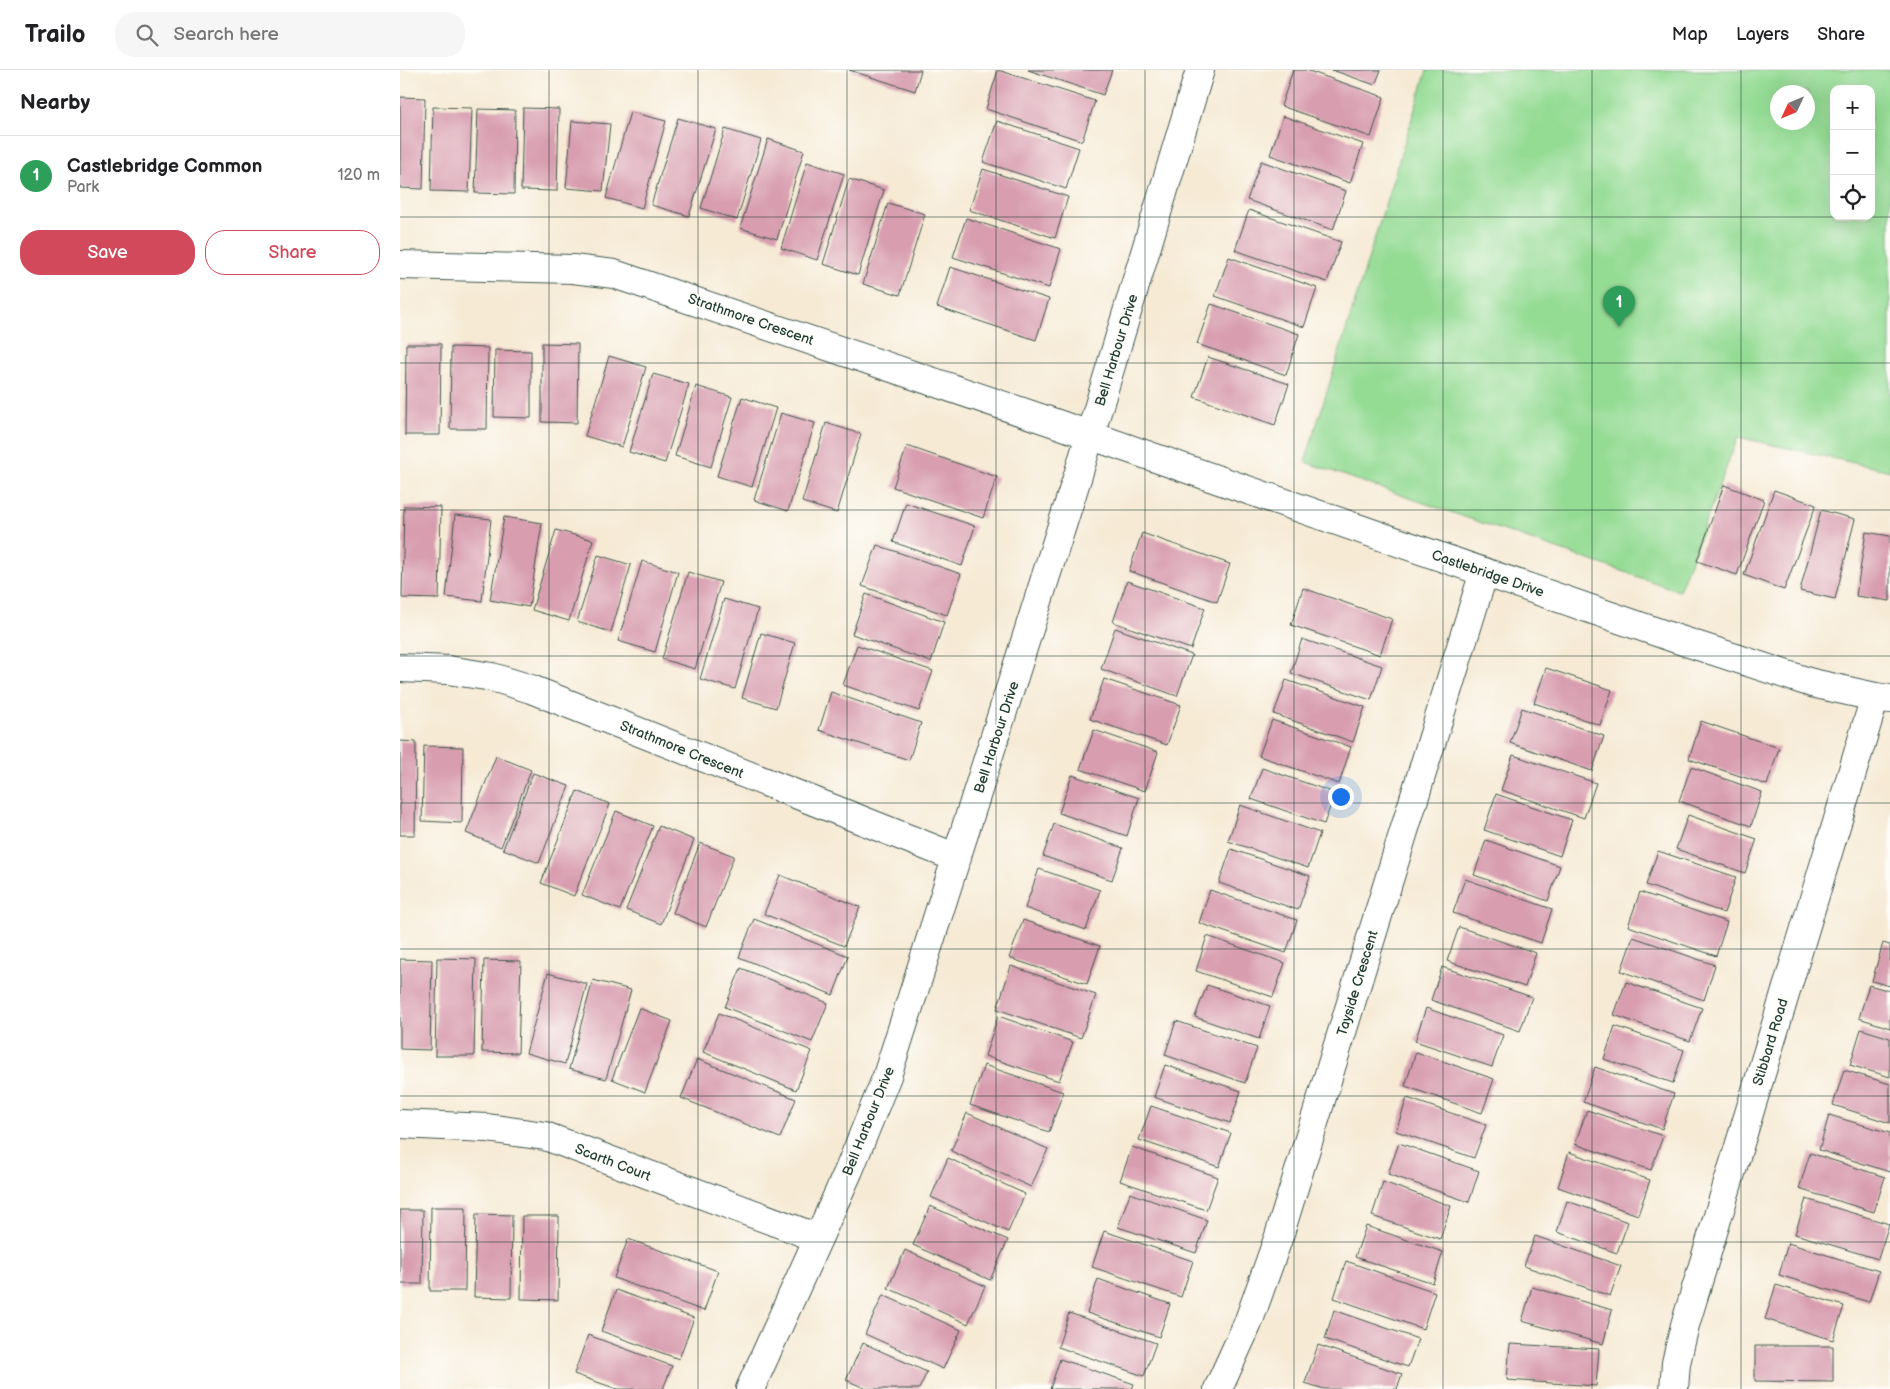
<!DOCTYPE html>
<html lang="en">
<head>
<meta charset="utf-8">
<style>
	:root { --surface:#fff; --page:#f6f6f6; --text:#202124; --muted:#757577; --line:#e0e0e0; --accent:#d1495b }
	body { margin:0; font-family:"Balsamiq Sans",sans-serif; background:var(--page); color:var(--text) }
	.controls { position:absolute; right:15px; top:15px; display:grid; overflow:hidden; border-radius:10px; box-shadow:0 5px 20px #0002 }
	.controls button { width:45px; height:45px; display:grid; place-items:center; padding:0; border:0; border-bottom:1px solid var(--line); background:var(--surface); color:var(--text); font:25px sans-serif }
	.compass { position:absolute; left:1370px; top:15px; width:45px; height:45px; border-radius:50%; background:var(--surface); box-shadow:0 5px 20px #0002; rotate:226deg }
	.you { position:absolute; left:940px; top:726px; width:18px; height:18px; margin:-12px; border:4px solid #fff; border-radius:50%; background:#1a73e8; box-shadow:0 0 0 8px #1a73e833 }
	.badge { display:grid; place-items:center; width:32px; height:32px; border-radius:50%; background:var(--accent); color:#fff; font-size:16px; font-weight:700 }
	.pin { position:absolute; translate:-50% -41px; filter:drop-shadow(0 1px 2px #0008) }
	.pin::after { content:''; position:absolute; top:26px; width:18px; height:15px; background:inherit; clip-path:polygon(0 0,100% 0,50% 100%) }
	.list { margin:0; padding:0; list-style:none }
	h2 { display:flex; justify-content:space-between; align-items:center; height:65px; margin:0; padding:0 20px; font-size:21px }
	h2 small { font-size:16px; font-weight:400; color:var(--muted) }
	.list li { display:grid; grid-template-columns:32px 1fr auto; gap:15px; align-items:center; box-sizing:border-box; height:80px; padding:0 20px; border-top:1px solid var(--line) }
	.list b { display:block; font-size:19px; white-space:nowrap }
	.list p { margin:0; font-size:16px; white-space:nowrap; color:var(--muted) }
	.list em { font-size:16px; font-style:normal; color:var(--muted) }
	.actions { display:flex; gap:10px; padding:15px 20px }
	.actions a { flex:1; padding:11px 0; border:1px solid var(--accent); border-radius:20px; text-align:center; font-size:18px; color:var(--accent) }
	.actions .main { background:var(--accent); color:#fff }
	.icon { flex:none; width:28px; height:28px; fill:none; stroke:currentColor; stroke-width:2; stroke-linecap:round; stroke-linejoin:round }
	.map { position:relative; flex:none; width:1490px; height:1319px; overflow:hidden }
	header { display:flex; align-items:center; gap:30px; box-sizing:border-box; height:70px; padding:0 25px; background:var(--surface); border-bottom:1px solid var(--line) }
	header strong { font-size:24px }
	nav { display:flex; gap:28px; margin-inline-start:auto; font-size:18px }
	.search { width:350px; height:45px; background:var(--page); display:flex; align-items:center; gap:12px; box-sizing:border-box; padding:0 18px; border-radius:20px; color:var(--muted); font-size:19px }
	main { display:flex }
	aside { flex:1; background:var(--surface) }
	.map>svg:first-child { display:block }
	.green { fill:#94db94; stroke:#5a8c64; fill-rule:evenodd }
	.building { fill:#d89eb0 }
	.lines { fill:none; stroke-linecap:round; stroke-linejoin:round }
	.minor-casing { stroke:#3f574c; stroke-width:30 }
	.minor { stroke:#fff; stroke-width:28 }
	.grid { fill:none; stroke:#1f3d34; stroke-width:1; stroke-opacity:0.55 }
	.labels { text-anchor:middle; stroke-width:4; stroke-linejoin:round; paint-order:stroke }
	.street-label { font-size:14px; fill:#1f3d34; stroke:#fdfcf7 }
</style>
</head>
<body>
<header>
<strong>Trailo</strong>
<div class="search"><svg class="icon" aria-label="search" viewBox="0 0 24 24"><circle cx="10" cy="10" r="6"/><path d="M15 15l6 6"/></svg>Search here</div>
<nav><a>Map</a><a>Layers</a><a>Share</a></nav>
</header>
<main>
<aside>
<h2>Nearby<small></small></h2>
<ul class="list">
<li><span class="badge" style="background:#2e9e5b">1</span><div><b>Castlebridge Common</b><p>Park</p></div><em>120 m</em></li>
</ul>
<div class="actions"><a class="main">Save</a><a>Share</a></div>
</aside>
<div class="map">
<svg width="1490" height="1319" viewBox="0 0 1490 1319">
	<rect width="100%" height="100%" fill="#fdfcf7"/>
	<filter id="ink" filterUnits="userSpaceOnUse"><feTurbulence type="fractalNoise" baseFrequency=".02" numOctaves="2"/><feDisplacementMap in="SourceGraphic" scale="10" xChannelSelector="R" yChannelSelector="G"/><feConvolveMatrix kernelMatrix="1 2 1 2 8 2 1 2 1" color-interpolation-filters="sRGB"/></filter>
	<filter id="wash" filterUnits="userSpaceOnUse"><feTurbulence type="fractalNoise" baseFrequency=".0096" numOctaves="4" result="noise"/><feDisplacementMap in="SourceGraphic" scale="20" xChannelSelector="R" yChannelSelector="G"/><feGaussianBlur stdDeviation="1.12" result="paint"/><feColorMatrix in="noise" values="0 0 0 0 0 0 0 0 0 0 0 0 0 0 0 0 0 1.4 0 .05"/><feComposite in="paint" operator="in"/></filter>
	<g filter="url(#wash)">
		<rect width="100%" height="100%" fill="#f6ead5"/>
		<path class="green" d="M1027,0H1490V401L1338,367L1279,521L905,392ZM1434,19H1471V146H1434ZM1408,22V52H1378V22Z"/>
		<g id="blocks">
			<g class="building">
				<polygon points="449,0 521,0 515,21"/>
				<polygon points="598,0 695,31 682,71 586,39"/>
				<polygon points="628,0 712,0 703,25"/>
				<polygon points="893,0 906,0 984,27 971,67 881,36"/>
				<polygon points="932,0 981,0 975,15"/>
				<polygon points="0,27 25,28 23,119 0,118"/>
				<polygon points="33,37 72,38 69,122 31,121"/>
				<polygon points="123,38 159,39 157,121 121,120"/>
				<polygon points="78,39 115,40 114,124 75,123"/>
				<polygon points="230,42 266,51 242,138 206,128"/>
				<polygon points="883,46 963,74 950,113 870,85"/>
				<polygon points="278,48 316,59 289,146 251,135"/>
				<polygon points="172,51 210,54 203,121 166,118"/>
				<polygon points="597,51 679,78 666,119 583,92"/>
				<polygon points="325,59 361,70 337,150 301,138"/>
				<polygon points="368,69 404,81 377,169 340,158"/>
				<polygon points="861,91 946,121 933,160 847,130"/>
				<polygon points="407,92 444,104 417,190 381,178"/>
				<polygon points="583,99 668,127 655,168 569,140"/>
				<polygon points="449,109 484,120 458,205 423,194"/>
				<polygon points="488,133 525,144 500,225 463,214"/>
				<polygon points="849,140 941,172 927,212 835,180"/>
				<polygon points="566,148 661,179 649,218 553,187"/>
				<polygon points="829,187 917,218 904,257 815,226"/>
				<polygon points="550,197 649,229 636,270 537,237"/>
				<polygon points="811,234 899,264 886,305 797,274"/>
				<polygon points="142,273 178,274 177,353 142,352"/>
				<polygon points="6,274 41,274 40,365 5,365"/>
				<polygon points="51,277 88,278 87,359 50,359"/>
				<polygon points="95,280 131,281 131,348 94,347"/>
				<polygon points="209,286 246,297 222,377 185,366"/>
				<polygon points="808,287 889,314 875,355 794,327"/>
				<polygon points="253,304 289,314 265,393 229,382"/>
				<polygon points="296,316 332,327 311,397 275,386"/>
				<polygon points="342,327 376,338 352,417 317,406"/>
				<polygon points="381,343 415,353 388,441 354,430"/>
				<polygon points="426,353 461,364 437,443 402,432"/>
				<polygon points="507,376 597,407 583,448 493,417"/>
				<polygon points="1324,415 1364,430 1337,505 1297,491"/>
				<polygon points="1374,420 1416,435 1384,520 1344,505"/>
				<polygon points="506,433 575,456 562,496 493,472"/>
				<polygon points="4,436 41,437 39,529 2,528"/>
				<polygon points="1421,440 1455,449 1435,529 1400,521"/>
				<polygon points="55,445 91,449 82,531 46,527"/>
				<polygon points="104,447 142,453 129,537 90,530"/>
				<polygon points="156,460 193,470 169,551 132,540"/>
				<polygon points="1466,462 1490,466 1490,531 1456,526"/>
				<polygon points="742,463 830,494 817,532 729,501"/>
				<polygon points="477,475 561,504 547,545 462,516"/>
				<polygon points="198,485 231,495 211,562 177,552"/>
				<polygon points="242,491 278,502 255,582 218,571"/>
				<polygon points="288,502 321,512 295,599 262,589"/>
				<polygon points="727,511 805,538 791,579 713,552"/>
				<polygon points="903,518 992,549 980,585 891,555"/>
				<polygon points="466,524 544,552 531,592 452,564"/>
				<polygon points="324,529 358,539 335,619 300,609"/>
				<polygon points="715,558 792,585 777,626 701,599"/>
				<polygon points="361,563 395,573 376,638 342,628"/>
				<polygon points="902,569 982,596 971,630 891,603"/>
				<polygon points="457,575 533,601 519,641 443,615"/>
				<polygon points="1146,598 1212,620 1200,655 1134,633"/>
				<polygon points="704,609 781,635 767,675 690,649"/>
				<polygon points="886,610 965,637 953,672 874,644"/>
				<polygon points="431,622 521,653 509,690 419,660"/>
				<polygon points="1122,638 1204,666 1192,701 1110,673"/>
				<polygon points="872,650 951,677 939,714 859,686"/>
				<polygon points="1301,651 1379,678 1367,715 1289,689"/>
				<polygon points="694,660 758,682 745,721 680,699"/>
				<polygon points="0,671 16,672 15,765 0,765"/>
				<polygon points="24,676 63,677 62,753 22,751"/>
				<polygon points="1113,685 1196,713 1184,748 1101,720"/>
				<polygon points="96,686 131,700 101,777 66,763"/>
				<polygon points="1291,697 1362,722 1351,756 1279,731"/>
				<polygon points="862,698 935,723 924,754 851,729"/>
				<polygon points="133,703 169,716 139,793 103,779"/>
				<polygon points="672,705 739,728 727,766 659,743"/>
				<polygon points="177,721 210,734 174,826 141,813"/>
				<polygon points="1096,724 1172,750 1160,786 1084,760"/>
				<polygon points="840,735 920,763 908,798 828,771"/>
				<polygon points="216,741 253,756 220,840 182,825"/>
				<polygon points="1288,745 1357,769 1345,803 1276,779"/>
				<polygon points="654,754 723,778 712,810 643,786"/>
				<polygon points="259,756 294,770 261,854 226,840"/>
				<polygon points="1086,770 1160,796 1148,831 1074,805"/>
				<polygon points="300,773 334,786 306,857 273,843"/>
				<polygon points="831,779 910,806 898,840 819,813"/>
				<polygon points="1258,781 1336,807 1324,843 1246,815"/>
				<polygon points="639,799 700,820 686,860 625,838"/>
				<polygon points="380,805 460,837 444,876 364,844"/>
				<polygon points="1065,809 1152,839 1141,873 1053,843"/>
				<polygon points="810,820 897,850 886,883 799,853"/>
				<polygon points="1240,822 1327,852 1316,886 1228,856"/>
				<polygon points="354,849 448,886 433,925 339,887"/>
				<polygon points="623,850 700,876 687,914 609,888"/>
				<polygon points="1059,857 1136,883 1125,917 1047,891"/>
				<polygon points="807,866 885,893 873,927 796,901"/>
				<polygon points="1233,867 1315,895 1304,930 1221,901"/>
				<polygon points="1483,873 1490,875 1490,916 1472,911"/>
				<polygon points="37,888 76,889 74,986 35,986"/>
				<polygon points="0,889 32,890 30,980 0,979"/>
				<polygon points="84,890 121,891 118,983 82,982"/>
				<polygon points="611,896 696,925 681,968 597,939"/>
				<polygon points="1042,897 1132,927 1120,961 1031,930"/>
				<polygon points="341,898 428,933 412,972 325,937"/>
				<polygon points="148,903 187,914 165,994 126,983"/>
				<polygon points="193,910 231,920 206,1009 169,999"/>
				<polygon points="1226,912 1302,938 1290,971 1214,945"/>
				<polygon points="807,915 870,936 859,969 795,947"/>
				<polygon points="1469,915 1490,921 1490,958 1459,948"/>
				<polygon points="239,938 272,951 245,1022 212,1009"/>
				<polygon points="1026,938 1103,965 1092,997 1015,971"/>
				<polygon points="319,943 412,981 396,1020 303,982"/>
				<polygon points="598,946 673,972 659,1011 585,986"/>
				<polygon points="776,951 857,978 845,1013 765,985"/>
				<polygon points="1215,956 1284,980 1273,1013 1204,989"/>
				<polygon points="1461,959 1490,968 1490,1007 1450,995"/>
				<polygon points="1016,982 1094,1009 1082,1043 1005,1016"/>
				<polygon points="297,989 396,1029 380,1068 281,1028"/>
				<polygon points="584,995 663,1022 649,1062 570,1035"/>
				<polygon points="765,995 841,1021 830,1053 754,1027"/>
				<polygon points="1195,997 1274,1024 1262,1059 1183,1032"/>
				<polygon points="1444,1000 1490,1014 1490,1053 1433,1035"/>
				<polygon points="1007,1028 1086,1055 1074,1088 996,1061"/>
				<polygon points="751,1036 831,1063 819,1097 739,1070"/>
				<polygon points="1187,1040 1263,1066 1251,1100 1175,1074"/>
				<polygon points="567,1043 648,1079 631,1117 551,1081"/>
				<polygon points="1429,1045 1490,1063 1490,1102 1419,1080"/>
				<polygon points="999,1073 1079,1101 1069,1132 988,1104"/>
				<polygon points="732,1077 818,1107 806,1140 720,1111"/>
				<polygon points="1169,1082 1250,1110 1238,1145 1158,1117"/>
				<polygon points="1410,1083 1485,1107 1474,1142 1399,1119"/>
				<polygon points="548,1088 625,1124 608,1162 531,1127"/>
				<polygon points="983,1112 1051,1136 1040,1169 972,1146"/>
				<polygon points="730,1123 807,1150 796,1183 718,1157"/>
				<polygon points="1406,1129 1489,1154 1478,1189 1395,1164"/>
				<polygon points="1167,1131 1228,1152 1217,1183 1157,1162"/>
				<polygon points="530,1136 608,1170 590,1210 513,1175"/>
				<polygon points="31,1137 66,1137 65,1221 30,1221"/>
				<polygon points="0,1140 23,1140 22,1214 0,1214"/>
				<polygon points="76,1144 112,1145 111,1228 74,1227"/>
				<polygon points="122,1146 159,1146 158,1230 121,1229"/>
				<polygon points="966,1156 1043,1182 1033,1213 955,1187"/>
				<polygon points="704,1161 793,1191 781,1227 692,1197"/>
				<polygon points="1135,1166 1221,1196 1210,1226 1124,1196"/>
				<polygon points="228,1169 318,1201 304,1241 214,1208"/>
				<polygon points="1388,1173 1479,1201 1469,1232 1379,1205"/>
				<polygon points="505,1180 585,1216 568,1254 488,1218"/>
				<polygon points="946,1191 1035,1222 1023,1259 934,1228"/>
				<polygon points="698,1209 770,1234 759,1267 687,1243"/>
				<polygon points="1376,1215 1444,1236 1433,1270 1365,1249"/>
				<polygon points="1132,1217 1212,1240 1203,1274 1122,1251"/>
				<polygon points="216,1220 294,1248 279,1289 201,1261"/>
				<polygon points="483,1225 561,1260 543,1299 465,1264"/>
				<polygon points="934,1240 1018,1269 1008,1297 925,1269"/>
				<polygon points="669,1243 756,1273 744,1306 658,1277"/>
				<polygon points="188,1265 272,1296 263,1319 217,1319 174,1304"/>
				<polygon points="463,1273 527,1302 519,1319 467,1319 446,1310"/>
				<polygon points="1110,1274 1199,1279 1196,1316 1107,1310"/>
				<polygon points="918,1275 1002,1304 997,1319 924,1319 905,1313"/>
				<polygon points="1355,1276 1433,1276 1433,1312 1355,1311"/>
				<polygon points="660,1289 734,1314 732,1319 650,1319"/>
			</g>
		</g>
	</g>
	<g filter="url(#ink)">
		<use href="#blocks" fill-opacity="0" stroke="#3f574c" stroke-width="1"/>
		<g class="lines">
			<defs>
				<g id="minor">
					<polyline points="0,195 173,199 214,204 649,351 1274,568 1412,613 1475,627 1490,629"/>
					<polyline points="0,598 48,600 92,607 131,619 557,788"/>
					<polyline points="0,1054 87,1058 145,1066 418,1168"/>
					<polyline points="350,1319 449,1100 487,1006 678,405 800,0"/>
					<polyline points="818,1319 848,1253 879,1166 1084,502"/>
					<polyline points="1274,1319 1276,1293 1285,1255 1475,627"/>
				</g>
			</defs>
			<use href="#minor" class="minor-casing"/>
			<use href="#minor" class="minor"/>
		</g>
	</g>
	<path class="grid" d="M149,0V1319M298,0V1319M447,0V1319M596,0V1319M745,0V1319M894,0V1319M1043,0V1319M1192,0V1319M1341,0V1319M0,147H1490M0,293H1490M0,440H1490M0,586H1490M0,733H1490M0,879H1490M0,1026H1490M0,1172H1490"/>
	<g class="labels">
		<g class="street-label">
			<text transform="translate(351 249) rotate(19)" y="5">Strathmore Crescent</text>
			<text transform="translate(716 280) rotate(-73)" y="5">Bell Harbour Drive</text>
			<text transform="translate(1088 503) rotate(19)" y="5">Castlebridge Drive</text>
			<text transform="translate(596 667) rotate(-72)" y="5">Bell Harbour Drive</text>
			<text transform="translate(282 679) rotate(22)" y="5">Strathmore Crescent</text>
			<text transform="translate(957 913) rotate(-73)" y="5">Tayside Crescent</text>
			<text transform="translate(1370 972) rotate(-73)" y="5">Stibbard Road</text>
			<text transform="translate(468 1051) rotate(-68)" y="5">Bell Harbour Drive</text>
			<text transform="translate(213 1092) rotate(21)" y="5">Scarth Court</text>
		</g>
	</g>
</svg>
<div class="controls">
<button>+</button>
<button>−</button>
<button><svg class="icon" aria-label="locate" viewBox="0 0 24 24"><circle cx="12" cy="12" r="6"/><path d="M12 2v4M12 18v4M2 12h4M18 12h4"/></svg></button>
</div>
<svg class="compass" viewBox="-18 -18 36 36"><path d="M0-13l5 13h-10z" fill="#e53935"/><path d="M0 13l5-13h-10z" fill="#757577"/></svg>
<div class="you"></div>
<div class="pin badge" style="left:1219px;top:257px;background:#2e9e5b">1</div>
</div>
</main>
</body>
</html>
